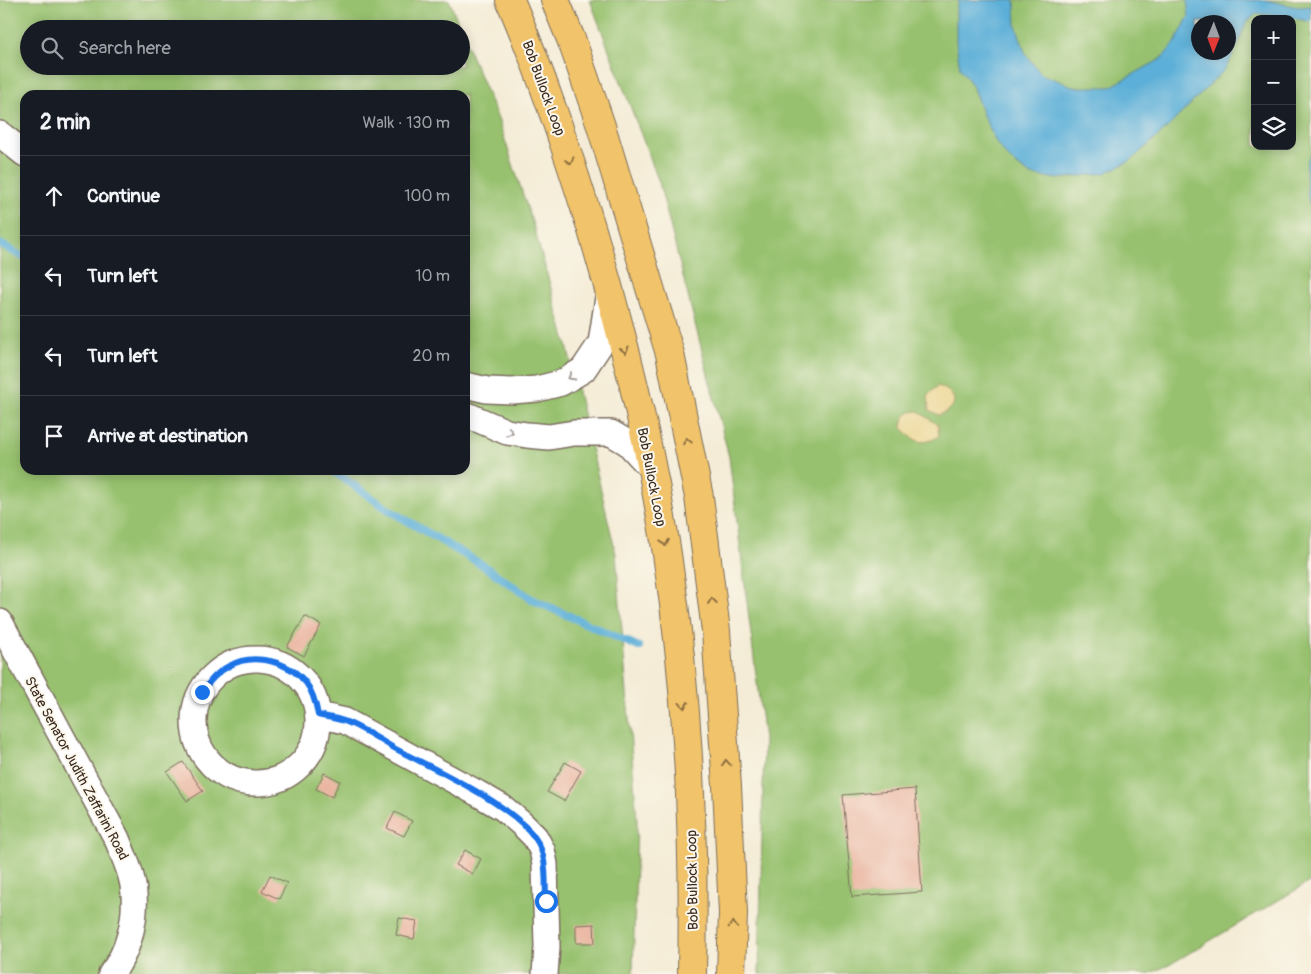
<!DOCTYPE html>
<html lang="en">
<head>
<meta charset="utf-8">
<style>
	:root { --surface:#171b24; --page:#242831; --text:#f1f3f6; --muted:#9ea1a6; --line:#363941 }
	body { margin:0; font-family:Pangolin,sans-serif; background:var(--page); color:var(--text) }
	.controls { position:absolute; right:15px; top:15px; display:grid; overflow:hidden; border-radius:10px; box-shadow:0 2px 12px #0003 }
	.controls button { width:45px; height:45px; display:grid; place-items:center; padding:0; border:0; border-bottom:1px solid var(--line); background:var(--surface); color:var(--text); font:25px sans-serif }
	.compass { position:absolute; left:1191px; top:15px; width:45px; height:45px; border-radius:50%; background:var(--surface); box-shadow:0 2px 12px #0003; rotate:181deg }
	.stop { position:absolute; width:15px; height:15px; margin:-11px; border:4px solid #1a73e8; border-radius:50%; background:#fff }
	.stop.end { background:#1a73e8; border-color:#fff; box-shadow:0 1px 5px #0008 }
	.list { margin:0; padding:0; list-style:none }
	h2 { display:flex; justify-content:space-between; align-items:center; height:65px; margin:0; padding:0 20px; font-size:21px }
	h2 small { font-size:16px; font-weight:400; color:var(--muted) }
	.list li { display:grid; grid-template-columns:32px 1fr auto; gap:15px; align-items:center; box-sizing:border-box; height:80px; padding:0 20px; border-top:1px solid var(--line) }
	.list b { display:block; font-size:19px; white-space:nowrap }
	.list em { font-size:16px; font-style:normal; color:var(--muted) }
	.icon { flex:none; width:28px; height:28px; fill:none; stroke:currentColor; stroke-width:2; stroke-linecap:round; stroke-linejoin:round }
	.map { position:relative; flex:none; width:1311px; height:974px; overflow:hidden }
	.search { position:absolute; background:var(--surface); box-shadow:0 2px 12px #0003; left:20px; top:20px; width:450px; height:55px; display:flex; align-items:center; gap:12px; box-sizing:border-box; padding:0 18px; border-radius:28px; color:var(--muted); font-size:19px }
	.panel { position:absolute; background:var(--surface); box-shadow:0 2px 12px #0003; left:20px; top:90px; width:450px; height:385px; border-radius:15px }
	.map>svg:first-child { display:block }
	.green { fill:#97c16e; stroke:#697646; fill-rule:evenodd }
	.sand { fill:#eeda9e; stroke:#94825e }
	.water { fill:#5cafd8; stroke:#4c6c7b; fill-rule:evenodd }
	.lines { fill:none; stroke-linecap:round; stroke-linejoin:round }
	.stream { stroke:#5cafd8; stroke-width:8 }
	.building { fill:#eab5a1 }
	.minor-casing { stroke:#7c6e5e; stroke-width:28 }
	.highway-casing { stroke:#7c6e5e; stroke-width:30 }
	.minor { stroke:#fff; stroke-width:25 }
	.highway { stroke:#f1c36a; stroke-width:28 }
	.oneway { stroke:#8d6f40 }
	.oneway2 { stroke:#a79f9a }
	.route { stroke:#1a73e8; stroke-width:6 }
	.labels { text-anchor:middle; stroke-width:4; stroke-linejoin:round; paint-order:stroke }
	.street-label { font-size:14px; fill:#3b2a1e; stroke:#fbf7ec }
</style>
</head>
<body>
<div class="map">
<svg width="1311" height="974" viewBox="0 0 1311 974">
	<rect width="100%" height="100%" fill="#fbf7ec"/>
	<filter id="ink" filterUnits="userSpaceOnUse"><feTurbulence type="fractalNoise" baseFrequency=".02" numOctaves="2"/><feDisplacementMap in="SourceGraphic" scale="10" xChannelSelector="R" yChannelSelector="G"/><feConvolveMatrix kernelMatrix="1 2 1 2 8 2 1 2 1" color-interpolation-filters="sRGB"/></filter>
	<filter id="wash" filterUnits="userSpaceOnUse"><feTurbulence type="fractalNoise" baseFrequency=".0096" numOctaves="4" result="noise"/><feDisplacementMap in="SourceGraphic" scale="20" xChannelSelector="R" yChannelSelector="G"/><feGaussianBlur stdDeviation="1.12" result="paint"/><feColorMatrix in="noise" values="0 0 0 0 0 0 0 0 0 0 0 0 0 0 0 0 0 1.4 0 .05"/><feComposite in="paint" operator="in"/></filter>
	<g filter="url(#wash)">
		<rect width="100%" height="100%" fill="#f4ecd6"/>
		<g class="green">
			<path d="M0,0H449L461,29H29V66H461V31L498,119L534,228L567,345L616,554L637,820L633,974H0ZM25,95H465V470H25Z"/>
			<path d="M590,0H1311V881L1169,965L1148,974H759L764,739L729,457L659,182ZM1255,19H1292V146H1255ZM1198,22H1228V52H1198Z"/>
		</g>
		<g class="sand">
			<path d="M938,386C958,393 960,408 939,415L929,410L928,395Z"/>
			<path d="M918,411L938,425L939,436C922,447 913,441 902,427L904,417L911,412Z"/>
		</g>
		<g class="water">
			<path d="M959,0H1015L1016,25L1026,55L1041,74L1074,87H1110L1161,59L1175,43L1189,16L1187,0H1265L1298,7L1311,6V22L1285,16L1256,14L1246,23L1236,49L1226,68L1164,131L1130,161L1105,173L1058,179L1031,175L1010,160L997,144L983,115L972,85L960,68L956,42V9ZM1198,22H1228V52H1198Z"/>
			<path d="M1311,154V209C1307,202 1305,169 1307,161C1307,160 1311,154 1311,154Z"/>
		</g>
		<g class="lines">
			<g class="stream">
				<polyline points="0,244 25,258"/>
				<polyline points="332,470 389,510 484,566 533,600 639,647"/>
			</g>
		</g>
		<g id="blocks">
			<g class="building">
				<polygon points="305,616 321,625 304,656 287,647"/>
				<polygon points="183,762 203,791 187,801 167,772"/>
				<polygon points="565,762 581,771 564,801 547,792"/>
				<polygon points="324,773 340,781 332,797 316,789"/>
				<polygon points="915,789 922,892 852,897 843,795"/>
				<polygon points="395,812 412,821 404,836 387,828"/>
				<polygon points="465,850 481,859 473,874 456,865"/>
				<polygon points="270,875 287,883 279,899 262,891"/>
				<polygon points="399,918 417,921 414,939 396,935"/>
				<polygon points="594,924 595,943 576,943 576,925"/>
			</g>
		</g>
	</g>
	<g filter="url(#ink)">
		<use href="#blocks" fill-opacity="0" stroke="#7c6e5e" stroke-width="1"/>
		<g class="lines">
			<defs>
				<g id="minor">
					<polyline points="0,134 25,154"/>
					<polyline points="465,385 487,390 512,391 537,389 561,383 583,370 601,343 609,291"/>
					<polyline points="465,414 507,432 527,435 549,437 574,433 611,433 628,443 652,469"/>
					<path d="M0,622L117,839C124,857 133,875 134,894C136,921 128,953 111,974"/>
					<circle cx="256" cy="721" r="62"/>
					<polyline points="318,715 345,721 477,793 503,808 523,825 535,837 542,850 545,864 547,947 545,974"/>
				</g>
				<g id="highway">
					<path d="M510,0C542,74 567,150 591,227C623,334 650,443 667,554C688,693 695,834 692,974"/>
					<polyline points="555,0 573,44 601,126 670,354 699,497 716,631 727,786 733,913 731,974"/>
				</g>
			</defs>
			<use href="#minor" class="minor-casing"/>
			<use href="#highway" class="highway-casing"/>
			<use href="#minor" class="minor"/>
			<use href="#highway" class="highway"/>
		</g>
		<defs><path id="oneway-chevron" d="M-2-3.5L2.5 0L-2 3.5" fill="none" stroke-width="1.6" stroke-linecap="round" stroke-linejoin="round" transform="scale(1.25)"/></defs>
		<g class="oneway">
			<use href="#oneway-chevron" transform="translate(570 161) rotate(72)"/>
			<use href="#oneway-chevron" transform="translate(625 350) rotate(75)"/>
			<use href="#oneway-chevron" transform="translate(687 441) rotate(-101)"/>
			<use href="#oneway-chevron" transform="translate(665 543) rotate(80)"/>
			<use href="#oneway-chevron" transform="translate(712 601) rotate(-97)"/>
			<use href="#oneway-chevron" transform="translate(684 705) rotate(85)"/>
			<use href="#oneway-chevron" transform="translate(726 763) rotate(-94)"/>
			<use href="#oneway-chevron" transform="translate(733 925) rotate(-88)"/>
		</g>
		<g class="oneway2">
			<use href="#oneway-chevron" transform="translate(571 377) rotate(150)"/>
			<use href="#oneway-chevron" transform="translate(510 432) rotate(15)"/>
		</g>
	</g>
	<g class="lines" filter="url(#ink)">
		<path class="route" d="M202,692C210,681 217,672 229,666C253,652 289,661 306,683C313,692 316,704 318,715C326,717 335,718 344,721C361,727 378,739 394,748C433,769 511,803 535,838C548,856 545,880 546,901"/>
	</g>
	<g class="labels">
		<g class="street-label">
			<text transform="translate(544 88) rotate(70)" y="5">Bob Bullock Loop</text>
			<text transform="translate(652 477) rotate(79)" y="5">Bob Bullock Loop</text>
			<text transform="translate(77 768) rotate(62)" y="5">State Senator Judith Zaffarini Road</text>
			<text transform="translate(692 880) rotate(-91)" y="5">Bob Bullock Loop</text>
		</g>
	</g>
</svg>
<div class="controls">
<button>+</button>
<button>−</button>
<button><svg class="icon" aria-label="layers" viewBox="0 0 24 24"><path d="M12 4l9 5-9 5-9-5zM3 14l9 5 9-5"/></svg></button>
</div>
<svg class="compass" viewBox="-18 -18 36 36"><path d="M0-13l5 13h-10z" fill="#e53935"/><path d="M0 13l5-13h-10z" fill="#9ea1a6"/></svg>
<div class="stop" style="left:546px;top:901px"></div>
<div class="stop end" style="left:202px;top:692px"></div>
<div class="search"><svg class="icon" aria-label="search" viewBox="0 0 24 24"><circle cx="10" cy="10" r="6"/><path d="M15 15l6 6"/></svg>Search here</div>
<section class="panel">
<h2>2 min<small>Walk · 130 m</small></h2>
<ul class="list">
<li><svg class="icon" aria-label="ahead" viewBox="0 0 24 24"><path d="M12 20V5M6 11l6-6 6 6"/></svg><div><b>Continue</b></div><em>100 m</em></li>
<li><svg class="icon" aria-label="left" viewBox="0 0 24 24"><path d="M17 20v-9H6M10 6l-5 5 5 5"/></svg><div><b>Turn left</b></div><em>10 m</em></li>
<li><svg class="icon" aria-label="left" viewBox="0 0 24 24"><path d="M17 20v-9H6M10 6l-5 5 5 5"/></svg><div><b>Turn left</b></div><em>20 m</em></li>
<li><svg class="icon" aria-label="arrive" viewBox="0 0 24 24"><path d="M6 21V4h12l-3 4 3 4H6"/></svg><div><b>Arrive at destination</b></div></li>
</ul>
</section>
</div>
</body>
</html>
